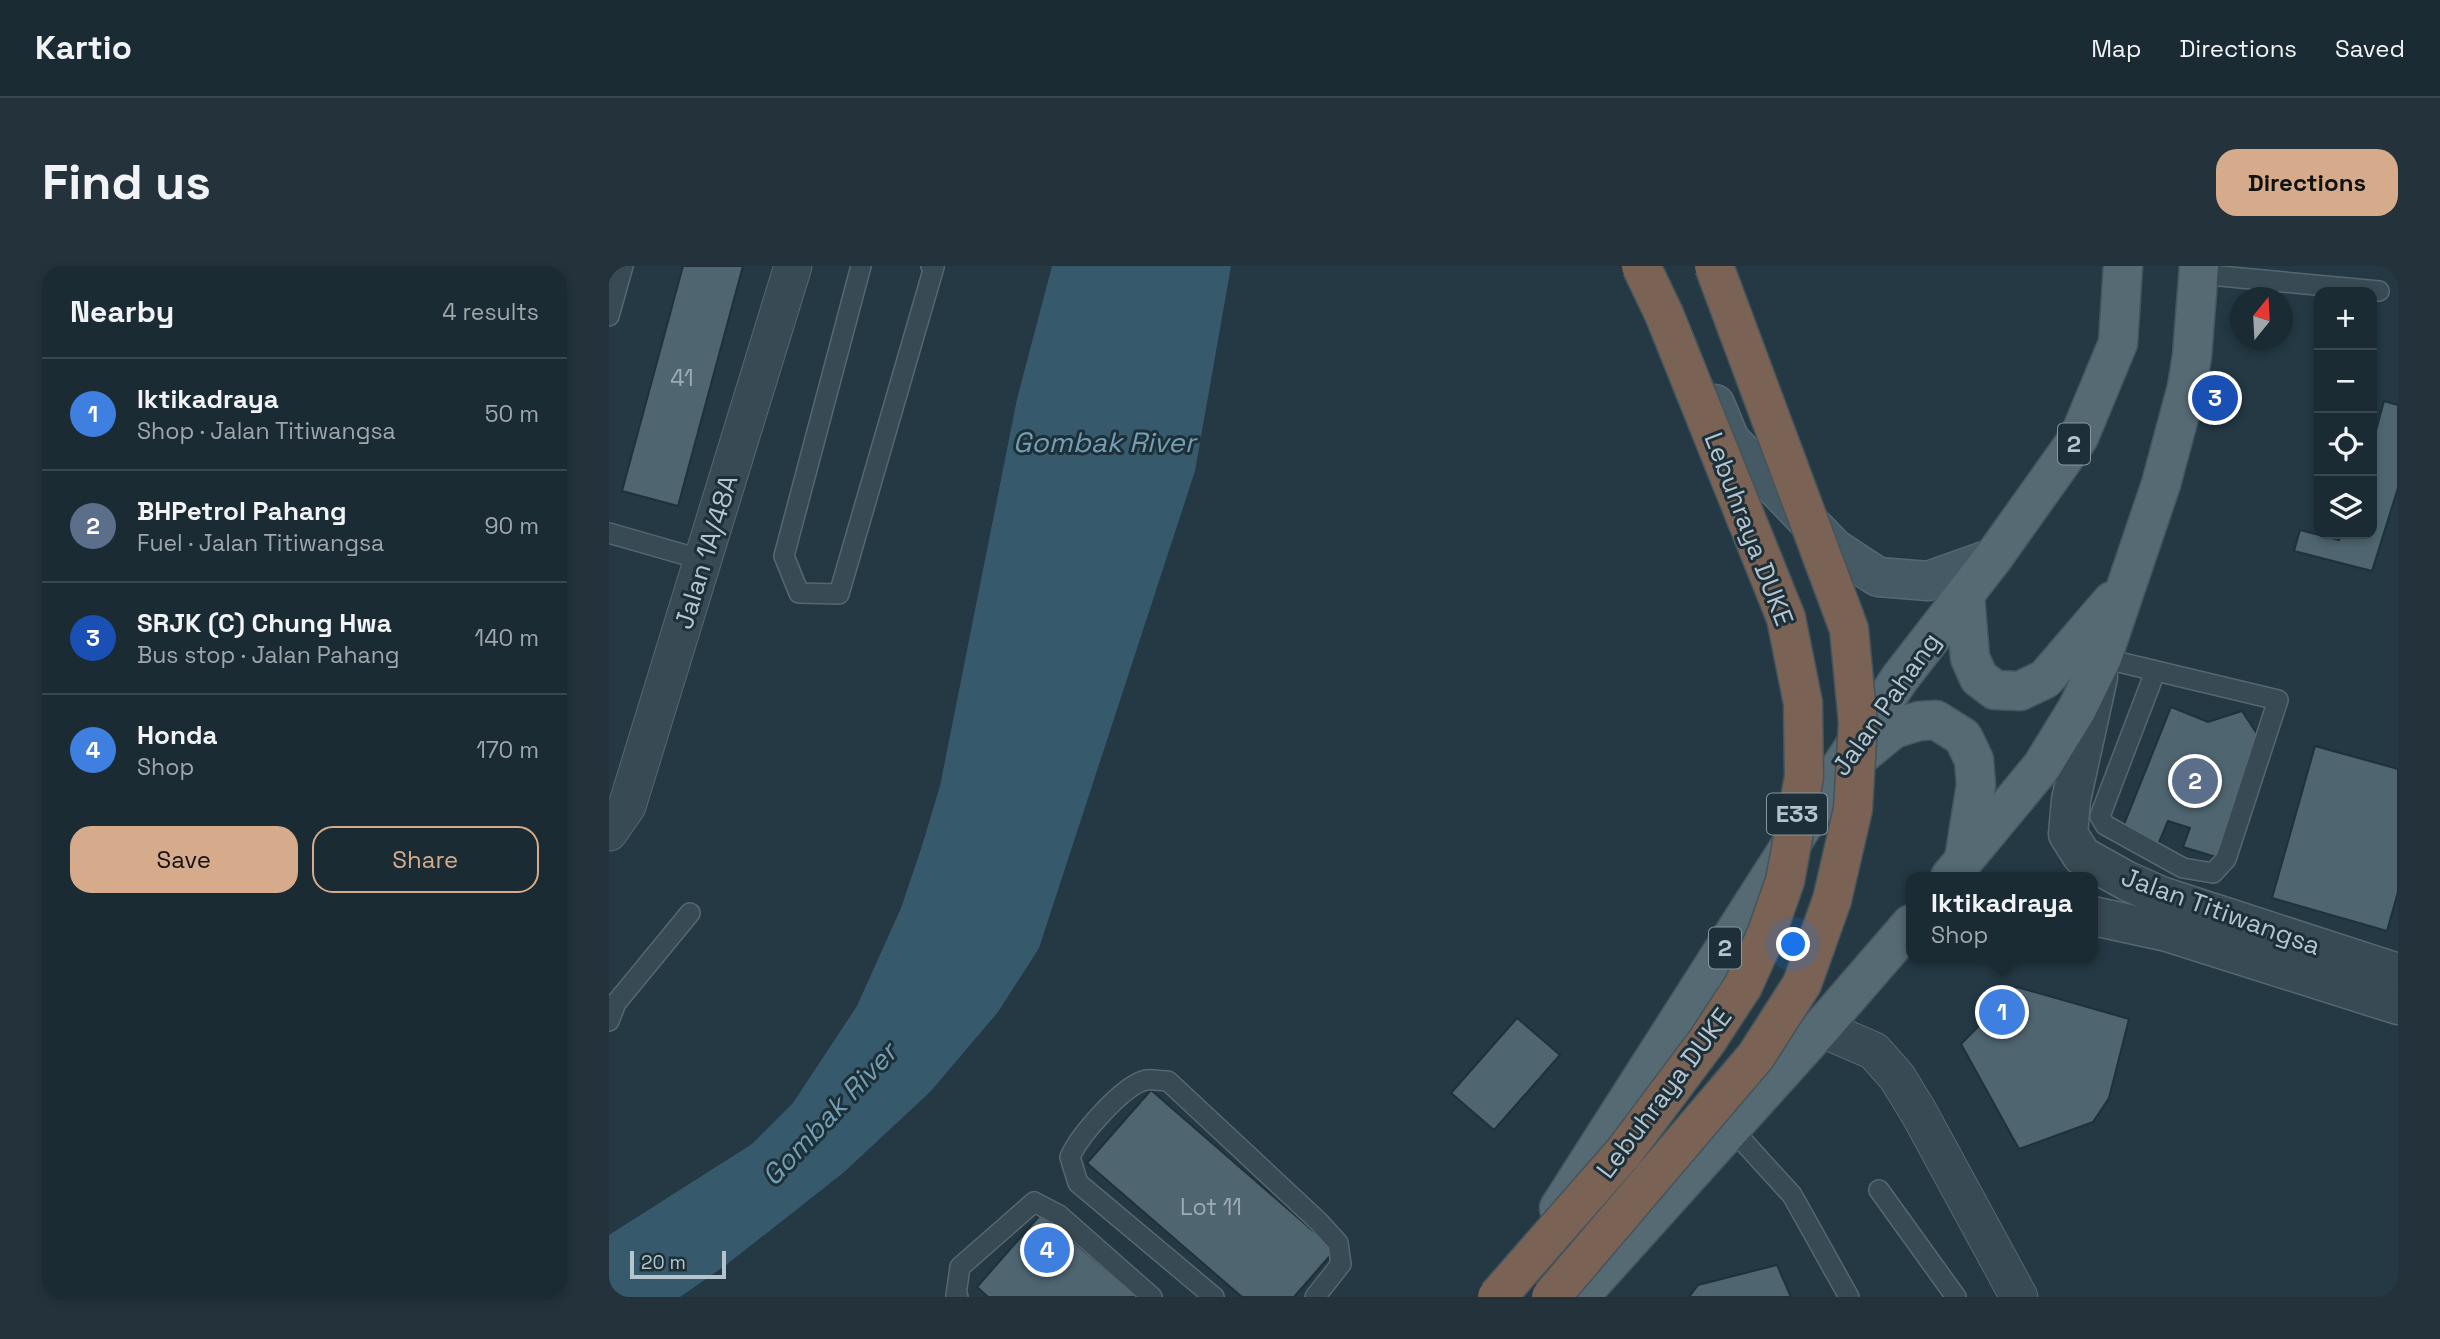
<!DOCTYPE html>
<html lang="en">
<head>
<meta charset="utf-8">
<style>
	:root { --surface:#1b2b33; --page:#24333b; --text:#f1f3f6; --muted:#a0a7ac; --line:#39474e; --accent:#d6ab8b }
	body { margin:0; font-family:"Space Grotesk",sans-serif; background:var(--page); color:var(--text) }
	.controls { position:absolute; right:21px; top:21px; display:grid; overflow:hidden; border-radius:14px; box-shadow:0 4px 10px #0003 }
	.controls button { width:63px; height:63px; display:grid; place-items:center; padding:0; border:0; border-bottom:2px solid var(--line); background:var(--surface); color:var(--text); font:35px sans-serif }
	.compass { position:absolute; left:1621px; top:21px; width:63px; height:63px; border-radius:50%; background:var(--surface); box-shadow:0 4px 10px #0003; rotate:18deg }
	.scale { position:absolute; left:21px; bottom:18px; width:96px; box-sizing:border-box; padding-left:7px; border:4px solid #b5c4cd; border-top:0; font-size:19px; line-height:24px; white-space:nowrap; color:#b5c4cd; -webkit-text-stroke:5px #1d2f38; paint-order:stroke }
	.you { position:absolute; left:1185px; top:679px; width:24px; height:24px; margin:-18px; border:5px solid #fff; border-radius:50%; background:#1a73e8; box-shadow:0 0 0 10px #1a73e833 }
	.badge { display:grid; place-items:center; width:46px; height:46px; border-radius:50%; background:var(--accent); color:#fff; font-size:23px; font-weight:700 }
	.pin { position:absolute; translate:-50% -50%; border:4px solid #fff; box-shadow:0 2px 7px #0006 }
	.popup { position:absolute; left:1297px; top:606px; width:192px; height:91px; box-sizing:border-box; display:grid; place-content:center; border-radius:14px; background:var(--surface); filter:drop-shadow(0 2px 5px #0005); font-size:23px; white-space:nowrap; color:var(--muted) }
	.popup b { font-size:26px; color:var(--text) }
	.popup::after { content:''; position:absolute; left:50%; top:100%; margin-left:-14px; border:14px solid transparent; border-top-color:var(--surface) }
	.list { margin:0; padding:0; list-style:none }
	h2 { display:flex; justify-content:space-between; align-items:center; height:91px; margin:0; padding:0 28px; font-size:30px }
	h2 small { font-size:23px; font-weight:400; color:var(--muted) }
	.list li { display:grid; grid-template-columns:46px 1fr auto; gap:21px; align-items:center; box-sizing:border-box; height:112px; padding:0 28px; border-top:2px solid var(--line) }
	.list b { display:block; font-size:26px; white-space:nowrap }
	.list p { margin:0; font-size:23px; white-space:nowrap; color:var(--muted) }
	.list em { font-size:23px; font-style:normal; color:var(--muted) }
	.actions { display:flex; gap:14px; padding:21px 28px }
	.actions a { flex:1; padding:16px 0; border:2px solid var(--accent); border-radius:21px; text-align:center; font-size:24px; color:var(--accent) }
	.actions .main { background:var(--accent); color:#111 }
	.icon { flex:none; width:38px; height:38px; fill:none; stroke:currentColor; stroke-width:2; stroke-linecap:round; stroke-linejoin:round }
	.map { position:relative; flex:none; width:1789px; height:1031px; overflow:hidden; border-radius:21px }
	header { display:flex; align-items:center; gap:42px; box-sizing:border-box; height:98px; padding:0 35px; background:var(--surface); border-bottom:2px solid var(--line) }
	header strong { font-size:33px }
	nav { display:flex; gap:38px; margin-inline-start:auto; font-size:24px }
	.intro { display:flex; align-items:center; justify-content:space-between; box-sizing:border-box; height:168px; padding:0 42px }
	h1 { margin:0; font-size:49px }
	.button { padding:18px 32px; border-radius:21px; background:var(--accent); color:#111; font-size:24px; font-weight:700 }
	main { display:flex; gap:42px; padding:0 42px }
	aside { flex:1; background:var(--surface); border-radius:21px; box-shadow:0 4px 10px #0003 }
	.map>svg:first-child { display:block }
	.water { fill:#365a6c }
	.building { fill:#4f6671; stroke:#1f313a; stroke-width:2 }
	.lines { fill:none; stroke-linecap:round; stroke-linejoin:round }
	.service-casing { stroke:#566770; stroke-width:22 }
	.minor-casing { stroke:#566770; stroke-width:39 }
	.tertiary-casing { stroke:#566770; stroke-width:41 }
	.secondary-casing { stroke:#566770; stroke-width:41 }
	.primary-casing { stroke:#45565f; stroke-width:41 }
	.service { stroke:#384a53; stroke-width:19 }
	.minor { stroke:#384a53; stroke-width:37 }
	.tertiary { stroke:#384a53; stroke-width:38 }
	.secondary { stroke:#465a66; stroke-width:38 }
	.primary { stroke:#566a73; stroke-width:38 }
	.motorway-bridge-casing { stroke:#43545d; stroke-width:41; stroke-linecap:butt }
	.motorway-bridge { stroke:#7a6255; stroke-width:38 }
	.labels { text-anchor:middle; stroke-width:6; stroke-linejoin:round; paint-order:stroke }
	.number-label { font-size:23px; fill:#9cacb6 }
	.shield { fill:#1d2f38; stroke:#8797a0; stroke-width:2 }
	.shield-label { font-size:24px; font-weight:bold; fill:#b5c4cd }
	.street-label { font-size:26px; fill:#b5c4cd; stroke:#1d2f38 }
	.water-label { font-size:28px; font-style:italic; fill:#739eb3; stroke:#1d2f38 }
</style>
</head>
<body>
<header>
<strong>Kartio</strong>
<nav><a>Map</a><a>Directions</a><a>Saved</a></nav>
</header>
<div class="intro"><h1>Find us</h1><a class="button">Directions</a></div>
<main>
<aside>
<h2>Nearby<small>4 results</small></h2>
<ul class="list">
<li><span class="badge" style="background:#3f7fe0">1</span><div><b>Iktikadraya</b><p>Shop · Jalan Titiwangsa</p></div><em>50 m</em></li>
<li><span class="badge" style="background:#5c6f8a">2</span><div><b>BHPetrol Pahang</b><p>Fuel · Jalan Titiwangsa</p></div><em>90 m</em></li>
<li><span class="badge" style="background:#1a4fb4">3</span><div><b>SRJK (C) Chung Hwa</b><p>Bus stop · Jalan Pahang</p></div><em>140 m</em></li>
<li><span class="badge" style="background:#3f7fe0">4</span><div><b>Honda</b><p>Shop</p></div><em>170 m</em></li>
</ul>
<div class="actions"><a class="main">Save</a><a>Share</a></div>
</aside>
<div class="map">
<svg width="1789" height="1031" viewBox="0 0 1789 1031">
	<rect width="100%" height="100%" fill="#243944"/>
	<polygon class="water" points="443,0 622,0 586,205 430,682 389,746 321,826 234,907 117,999 71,1031 0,1031 0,969 143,878 184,837 248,740 292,642 312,583 331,520 408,133"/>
	<g class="building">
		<polygon points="74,0 134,0 69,240 13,225"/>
		<polygon points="1603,112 1614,115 1606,147 1596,144"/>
		<polygon points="1775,135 1789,139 1789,222 1763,305 1685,285 1691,264 1730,274 1732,268 1763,268 1763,179"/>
		<polygon points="1562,441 1599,456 1633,445 1652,474 1616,585 1607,591 1574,581 1581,562 1559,555 1548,581 1512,566"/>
		<polygon points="1706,480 1789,503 1789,626 1778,665 1663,632"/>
		<polygon points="1408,721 1520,753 1500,832 1484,856 1410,883 1352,778"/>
		<polygon points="908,752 951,789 885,864 842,827"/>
		<polygon points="542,824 726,984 685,1031 633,1031 478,897"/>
		<polygon points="432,948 529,1031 379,1031 368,1021"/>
		<polygon points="1168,999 1182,1031 1080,1031 1089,1019"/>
	</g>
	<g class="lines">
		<defs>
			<g id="service">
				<polyline points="252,0 175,290 190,327 230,328 325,1 322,0"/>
				<polyline points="1590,8 1770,25"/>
				<polyline points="0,50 14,0"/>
				<polyline points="0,267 94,294"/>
				<polyline points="1493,392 1669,434 1617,593 1604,607 1574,602 1496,559 1491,550 1546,406"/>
				<polyline points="0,755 7,737 81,647"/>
				<polyline points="1121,861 1183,929 1240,1031"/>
				<polyline points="1270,924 1347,1031"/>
				<polyline points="349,1031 347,1029 351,1001 425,936 450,949 543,1031"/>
				<path d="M605,1031L469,917L461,891C470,870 514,819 537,814C543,813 552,815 559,815L709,955L729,977L732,998L706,1031"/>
			</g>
			<g id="minor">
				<polyline points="0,566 18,540 184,0"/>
				<polyline points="1212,762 1265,785 1288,811 1310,847 1410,1031"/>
			</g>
			<g id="tertiary">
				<polyline points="1489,411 1462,534 1459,568 1473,590 1518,615 1552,630 1789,707"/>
				<polyline points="1484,650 1558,666 1789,739"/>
			</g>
			<polyline id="secondary" points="1106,138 1121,174 1225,282 1269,311 1319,315 1384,292"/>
			<g id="primary">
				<polyline points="1356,330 1361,392 1370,412 1386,424 1411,425 1436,413 1503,335"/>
				<polyline points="1250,491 1284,463 1310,455 1327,454 1354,471 1365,494 1367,519 1355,594"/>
				<polyline points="1341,611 1433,500 1468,443 1493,392 1552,218 1578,121 1583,90 1590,0"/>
				<polyline points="950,942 1223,514 1291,412 1384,292 1470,171 1509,77 1514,0"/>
				<polyline points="970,1031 1212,762 1302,658"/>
			</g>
		</defs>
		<use href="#service" class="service-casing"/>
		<use href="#minor" class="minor-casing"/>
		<use href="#tertiary" class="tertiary-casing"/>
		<use href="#secondary" class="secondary-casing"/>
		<use href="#primary" class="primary-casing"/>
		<use href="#service" class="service"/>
		<use href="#minor" class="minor"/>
		<use href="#tertiary" class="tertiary"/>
		<use href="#secondary" class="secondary"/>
		<use href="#primary" class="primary"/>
		<defs>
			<g id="motorway-bridge">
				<polyline points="888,1031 1015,886 1098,775 1134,720 1157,669 1176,615 1195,511 1194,437 1177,352 1055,48 1032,0"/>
				<polyline points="942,1031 1147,790 1193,718 1223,634 1244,543 1249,457 1240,363 1105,0"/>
			</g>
		</defs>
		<use href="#motorway-bridge" class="motorway-bridge-casing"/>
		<use href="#motorway-bridge" class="motorway-bridge"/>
	</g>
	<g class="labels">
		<g class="number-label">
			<text x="73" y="120">41</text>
			<text x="602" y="949">Lot 11</text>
		</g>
		<g class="shield">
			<rect x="1449" y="157.5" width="32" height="41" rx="5"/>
			<rect x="1158" y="527.5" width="60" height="41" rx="5"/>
			<rect x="1100" y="661.5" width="32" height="41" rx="5"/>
		</g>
		<g class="shield-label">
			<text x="1465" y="186">2</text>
			<text x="1188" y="556">E33</text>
			<text x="1116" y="690">2</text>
		</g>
		<g class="street-label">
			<text transform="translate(1140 263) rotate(69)" y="9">Lebuhraya DUKE</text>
			<text transform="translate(97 286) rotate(-73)" y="9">Jalan 1A/48A</text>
			<text transform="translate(1277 438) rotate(-55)" y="9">Jalan Pahang</text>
			<text transform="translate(1612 645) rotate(20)" y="9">Jalan Titiwangsa</text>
			<text transform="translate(1055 827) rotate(-53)" y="9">Lebuhraya DUKE</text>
		</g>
		<g class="water-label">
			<text x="495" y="186">Gombak River</text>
			<text transform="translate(220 848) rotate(-47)" y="10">Gombak River</text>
		</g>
	</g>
</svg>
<div class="controls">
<button>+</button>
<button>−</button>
<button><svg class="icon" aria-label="locate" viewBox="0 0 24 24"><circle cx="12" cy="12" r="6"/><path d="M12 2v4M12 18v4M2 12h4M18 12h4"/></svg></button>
<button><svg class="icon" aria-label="layers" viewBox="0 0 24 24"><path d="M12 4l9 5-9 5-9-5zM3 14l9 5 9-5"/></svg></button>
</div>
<svg class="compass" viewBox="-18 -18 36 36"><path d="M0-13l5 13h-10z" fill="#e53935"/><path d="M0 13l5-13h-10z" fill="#a0a7ac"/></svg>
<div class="scale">20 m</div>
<div class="you"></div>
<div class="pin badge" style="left:1393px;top:746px;background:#3f7fe0">1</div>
<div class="popup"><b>Iktikadraya</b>Shop</div>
<div class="pin badge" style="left:1586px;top:515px;background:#5c6f8a">2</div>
<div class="pin badge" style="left:1606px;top:132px;background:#1a4fb4">3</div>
<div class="pin badge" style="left:438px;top:984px;background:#3f7fe0">4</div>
</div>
</main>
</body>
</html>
